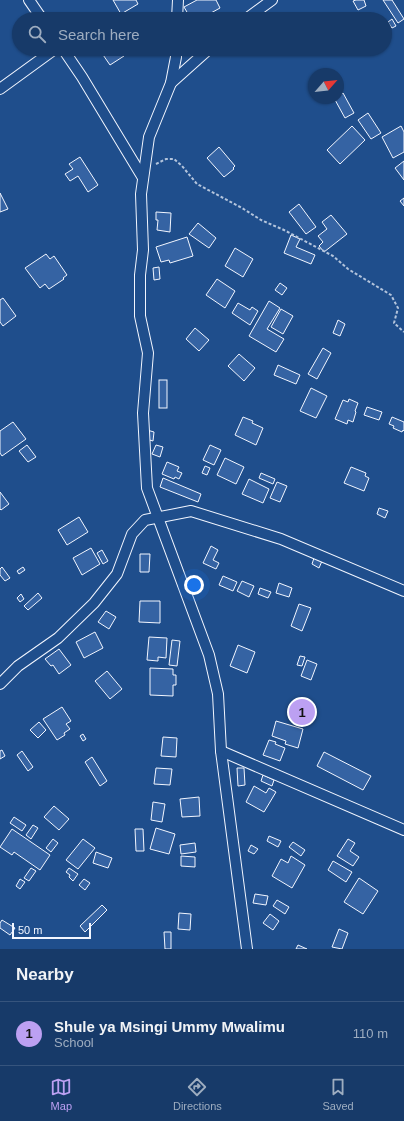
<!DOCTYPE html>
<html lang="en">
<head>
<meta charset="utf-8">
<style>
	:root { --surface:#173a69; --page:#20416f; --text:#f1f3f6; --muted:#9eadc0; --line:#36547d; --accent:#bca0f2 }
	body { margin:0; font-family:Helvetica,sans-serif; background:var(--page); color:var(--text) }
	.compass { position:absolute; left:308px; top:68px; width:36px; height:36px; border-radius:50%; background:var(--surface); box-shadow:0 1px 3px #0004; rotate:62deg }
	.scale { position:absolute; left:12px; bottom:10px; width:79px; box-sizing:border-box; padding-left:4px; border:2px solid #f2f6ff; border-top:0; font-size:11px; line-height:14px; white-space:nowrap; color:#f2f6ff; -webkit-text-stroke:3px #1f4e8c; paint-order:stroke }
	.you { position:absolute; left:194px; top:585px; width:14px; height:14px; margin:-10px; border:3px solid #fff; border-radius:50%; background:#1a73e8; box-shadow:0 0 0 6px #1a73e833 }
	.badge { display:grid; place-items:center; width:26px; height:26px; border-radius:50%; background:var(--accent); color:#111; font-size:13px; font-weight:700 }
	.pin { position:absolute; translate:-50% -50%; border:2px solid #fff; box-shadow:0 1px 4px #0006 }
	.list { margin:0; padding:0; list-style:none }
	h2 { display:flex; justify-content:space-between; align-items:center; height:52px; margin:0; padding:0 16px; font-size:17px }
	h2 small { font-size:13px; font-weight:400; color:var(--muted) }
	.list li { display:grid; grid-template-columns:26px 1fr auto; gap:12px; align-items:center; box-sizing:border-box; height:64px; padding:0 16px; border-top:1px solid var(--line) }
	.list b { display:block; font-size:15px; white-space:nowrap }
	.list p { margin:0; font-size:13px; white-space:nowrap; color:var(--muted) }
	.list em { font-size:13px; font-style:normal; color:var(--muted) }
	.icon { flex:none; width:22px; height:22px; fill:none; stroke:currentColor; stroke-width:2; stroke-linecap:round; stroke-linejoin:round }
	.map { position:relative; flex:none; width:404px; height:949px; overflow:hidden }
	.search { position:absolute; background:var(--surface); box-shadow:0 1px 3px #0004; left:12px; right:12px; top:12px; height:44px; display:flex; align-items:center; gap:10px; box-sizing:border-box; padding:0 14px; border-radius:22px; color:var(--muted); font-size:15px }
	.sheet { height:116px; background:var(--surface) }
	nav { display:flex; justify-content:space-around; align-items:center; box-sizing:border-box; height:56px; border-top:1px solid var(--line); background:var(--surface); font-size:11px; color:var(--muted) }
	nav a { display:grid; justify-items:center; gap:2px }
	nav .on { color:var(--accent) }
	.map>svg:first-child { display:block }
	.building { fill:#3563a3; stroke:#f2f6ff }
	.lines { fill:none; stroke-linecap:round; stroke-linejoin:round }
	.street-casing { stroke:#f2f6ff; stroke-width:12 }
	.path { stroke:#b3c4dc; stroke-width:2; stroke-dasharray:3 2; stroke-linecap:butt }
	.street { stroke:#1f4e8c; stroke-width:10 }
</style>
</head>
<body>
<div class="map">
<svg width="404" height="949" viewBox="0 0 404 949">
	<rect width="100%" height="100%" fill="#1f4e8c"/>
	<g class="building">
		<polygon points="113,0 136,0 138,4 121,14"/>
		<polygon points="197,0 216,0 220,8 200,19 191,19 184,7"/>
		<polygon points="356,0 364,0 366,6 358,10 353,1"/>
		<polygon points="383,0 392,0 404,19 398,23"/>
		<polygon points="392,19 396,26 392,28 388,22"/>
		<polygon points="99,49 119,49 124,56 110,65"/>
		<polygon points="343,93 354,113 345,118 334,98 338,98 338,96"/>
		<polygon points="368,113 381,133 371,139 358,120"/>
		<polygon points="352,126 365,140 340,164 327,150"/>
		<polygon points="401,126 404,132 404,152 393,158 382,137"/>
		<polygon points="219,147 235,166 233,168 234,169 224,177 207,158"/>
		<polygon points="80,157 98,185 88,192 78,176 70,181 65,174 73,169 69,164"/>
		<polygon points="404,161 404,180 395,168"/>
		<polygon points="0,193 8,209 0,212"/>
		<polygon points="404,198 404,206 400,201"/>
		<polygon points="299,204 316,227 306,234 289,212"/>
		<polygon points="156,212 171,213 170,232 157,230 158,220 156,220"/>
		<polygon points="331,215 347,234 324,252 319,246 323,242 318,236 327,229 322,222"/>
		<polygon points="198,223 216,238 209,248 189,234"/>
		<polygon points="291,235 300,239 296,247 315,255 311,264 284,253"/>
		<polygon points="187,237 193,256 170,263 169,260 161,262 156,247"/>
		<polygon points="235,248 253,259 243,277 225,266"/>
		<polygon points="46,254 50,259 54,256 67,275 63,278 64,279 49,289 45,284 40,288 25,268"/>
		<polygon points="159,267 160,279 154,280 153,268"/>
		<polygon points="217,279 235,291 225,308 206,295"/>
		<polygon points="280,283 287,288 282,295 275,290"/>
		<polygon points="3,298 16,316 3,326 0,322 0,300"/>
		<polygon points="269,301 280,308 267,329 284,339 276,352 249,336"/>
		<polygon points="238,303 250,310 252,307 258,311 250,325 232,313"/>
		<polygon points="281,309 293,316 283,334 271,327"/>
		<polygon points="338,320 345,324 340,336 333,333"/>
		<polygon points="195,328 209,340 199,351 186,339"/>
		<polygon points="323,348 331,353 317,379 308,374"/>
		<polygon points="239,354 255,368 244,381 228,366"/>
		<polygon points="278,365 300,375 296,384 274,375"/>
		<rect x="159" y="380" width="8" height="28"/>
		<polygon points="311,388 327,396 316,418 300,411"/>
		<polygon points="349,399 358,403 355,411 356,412 353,422 348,420 347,424 335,419 343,400 348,402"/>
		<polygon points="367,407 382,412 379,420 364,415"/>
		<polygon points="243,417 253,421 252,423 263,428 256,445 235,435"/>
		<polygon points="392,417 404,422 404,431 403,430 402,432 393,428 394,426 389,424"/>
		<polygon points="13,422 26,439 2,456 0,453 0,431"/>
		<polygon points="147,430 154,432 153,441 146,439"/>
		<polygon points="27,445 36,457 28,462 19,451"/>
		<polygon points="156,445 163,447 160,457 152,454"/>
		<polygon points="210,445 221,450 214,465 203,460"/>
		<polygon points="225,458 244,467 236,484 217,475"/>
		<polygon points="167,462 179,467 177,471 182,473 179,479 175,477 174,479 162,474"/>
		<polygon points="205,466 210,468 207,475 202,473"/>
		<polygon points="351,467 366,473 365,476 369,478 364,491 344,483"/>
		<polygon points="261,473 275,479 273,484 259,478"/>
		<polygon points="163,478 201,494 198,502 160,487"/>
		<polygon points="249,479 269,489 263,503 242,494"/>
		<polygon points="277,482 287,486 280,502 270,498"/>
		<polygon points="0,492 9,504 1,510 0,509"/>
		<polygon points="379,508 388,511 385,518 377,514"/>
		<polygon points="79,517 88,532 67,545 58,530"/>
		<polygon points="211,546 218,550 213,560 219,563 216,569 203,563"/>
		<polygon points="91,548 100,564 82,575 73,558"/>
		<polygon points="102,550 108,561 103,564 97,553"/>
		<polygon points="140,554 150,554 149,572 140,572"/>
		<polygon points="314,558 322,561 319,568 312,564"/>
		<polygon points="2,567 10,578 5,581 0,575 0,569"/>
		<polygon points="23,567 25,570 19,574 17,571"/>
		<polygon points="223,576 237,582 233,591 219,585"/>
		<polygon points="242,581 254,586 249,597 237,591"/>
		<polygon points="279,583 292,588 289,597 276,593"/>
		<polygon points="260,588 271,592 268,598 258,594"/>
		<polygon points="38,593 42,598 28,610 24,606"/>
		<polygon points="21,594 24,599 20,602 17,598"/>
		<polygon points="140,601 160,601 160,623 139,622"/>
		<polygon points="299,604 311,608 302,631 291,626"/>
		<polygon points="106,611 116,617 109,629 98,622"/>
		<polygon points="95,632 103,648 84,658 76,642"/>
		<polygon points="149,637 167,638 166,658 158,657 158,661 147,660"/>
		<polygon points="172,640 180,641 177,666 169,665"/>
		<polygon points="238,645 255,652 247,673 230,666"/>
		<polygon points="59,649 71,665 59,674 53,665 51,666 45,659"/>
		<polygon points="300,656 305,657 302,666 297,665"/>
		<polygon points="307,660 317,664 311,680 301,676"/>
		<polygon points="150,668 173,669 173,675 176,675 176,685 173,685 173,696 150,695"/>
		<polygon points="107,671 122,689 110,699 95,681"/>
		<polygon points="62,707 71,721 66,724 70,729 64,733 65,735 57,740 43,719"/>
		<polygon points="276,721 303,729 298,748 285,744 286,741 272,736"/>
		<polygon points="39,722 46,730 38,738 30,730"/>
		<polygon points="83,734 86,739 83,741 80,736"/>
		<polygon points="163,737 177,738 176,757 161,756"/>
		<polygon points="269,740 276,742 275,744 285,748 280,761 263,755"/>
		<polygon points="2,750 5,756 0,759 0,751"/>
		<polygon points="22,751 33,767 28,771 17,755"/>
		<polygon points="324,752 371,776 363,790 317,766"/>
		<polygon points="92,757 107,781 100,786 85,762"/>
		<polygon points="156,768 172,769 170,785 154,784"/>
		<polygon points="237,768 244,768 245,785 238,786"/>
		<polygon points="263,775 274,780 272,786 261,781"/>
		<polygon points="254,786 266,793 269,788 276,792 264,812 246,802"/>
		<polygon points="199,797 200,816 182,817 180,799"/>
		<polygon points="153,802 165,804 162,822 151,820"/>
		<polygon points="54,806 69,819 59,830 44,817"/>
		<polygon points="14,817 26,825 22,831 10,823"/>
		<polygon points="33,825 38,828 31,839 26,835"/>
		<polygon points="156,828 175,834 169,854 150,849"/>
		<polygon points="12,829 50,855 40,870 14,852 12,855 0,847"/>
		<polygon points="135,829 143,829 144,851 136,851"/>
		<polygon points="269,836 281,841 278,847 267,841"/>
		<polygon points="53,839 58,843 51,852 46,848"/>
		<polygon points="83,839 95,848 78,869 66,860"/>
		<polygon points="348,839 355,843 350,851 359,857 353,866 337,856"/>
		<polygon points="293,842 305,850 301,856 289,847"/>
		<polygon points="195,843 196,852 181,854 180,845"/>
		<polygon points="251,845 258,849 254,854 248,851"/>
		<polygon points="96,852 112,858 108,868 93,863"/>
		<polygon points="181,856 195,857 195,867 181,866"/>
		<polygon points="291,856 305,865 292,888 272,876 281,859 288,863"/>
		<polygon points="333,861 352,872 346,882 328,870"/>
		<polygon points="31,868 36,871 29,881 24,878"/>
		<polygon points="69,868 78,874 73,881 69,877 70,875 66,872"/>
		<polygon points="359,878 378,891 363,914 344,902"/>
		<polygon points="20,879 25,882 20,889 16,886"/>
		<polygon points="84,879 90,883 85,890 79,885"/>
		<polygon points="255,894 268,896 266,905 253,903"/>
		<polygon points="277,900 289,907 285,914 273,906"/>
		<polygon points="102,905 107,910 85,932 80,926"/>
		<polygon points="179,913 191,914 190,930 178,929"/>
		<polygon points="270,914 279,921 273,930 263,923"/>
		<polygon points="2,920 15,928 10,935 0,928 0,923"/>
		<polygon points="339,929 348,933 342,949 332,947"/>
		<polygon points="164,932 171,932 171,949 165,949"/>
		<polygon points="298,945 307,949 296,949"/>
	</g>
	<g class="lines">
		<defs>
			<g id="street">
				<polyline points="29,0 42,19"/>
				<polyline points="177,19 178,0"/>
				<polyline points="246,19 272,0"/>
				<polyline points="63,49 82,77 143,178"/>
				<polyline points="176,49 176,57 171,83 149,137 141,194 143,250 140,275 140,316 148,353 143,413 147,488 209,655 218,694 221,751 247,949"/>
				<polyline points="171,83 209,49"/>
				<polyline points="0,89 55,49"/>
				<polyline points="0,684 18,666 58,638 94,603 117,574 132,534 145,520 191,511 281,539 404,591"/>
				<polyline points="221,751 404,830"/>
			</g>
		</defs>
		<use href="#street" class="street-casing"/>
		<polyline class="path" points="156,164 166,159 174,159 182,166 197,184 242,208 261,220 284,230 333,256 348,269 391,295 398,308 394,323 404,332"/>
		<use href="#street" class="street"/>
	</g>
</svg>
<svg class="compass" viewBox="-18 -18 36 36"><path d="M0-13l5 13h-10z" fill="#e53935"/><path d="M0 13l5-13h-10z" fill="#9eadc0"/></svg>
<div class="scale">50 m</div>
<div class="you"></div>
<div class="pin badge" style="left:302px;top:712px">1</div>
<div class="search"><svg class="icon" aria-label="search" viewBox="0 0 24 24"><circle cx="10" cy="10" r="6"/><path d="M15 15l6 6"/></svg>Search here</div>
</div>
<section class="sheet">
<h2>Nearby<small></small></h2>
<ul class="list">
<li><span class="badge">1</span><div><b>Shule ya Msingi Ummy Mwalimu</b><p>School</p></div><em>110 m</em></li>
</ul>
</section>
<nav>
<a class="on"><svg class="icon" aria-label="map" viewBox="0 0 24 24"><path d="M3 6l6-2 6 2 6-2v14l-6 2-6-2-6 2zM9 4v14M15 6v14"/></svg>Map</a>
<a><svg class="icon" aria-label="directions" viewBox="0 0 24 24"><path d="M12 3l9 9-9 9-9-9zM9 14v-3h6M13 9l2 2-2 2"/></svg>Directions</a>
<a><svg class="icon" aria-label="saved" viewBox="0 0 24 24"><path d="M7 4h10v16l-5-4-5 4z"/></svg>Saved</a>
</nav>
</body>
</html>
